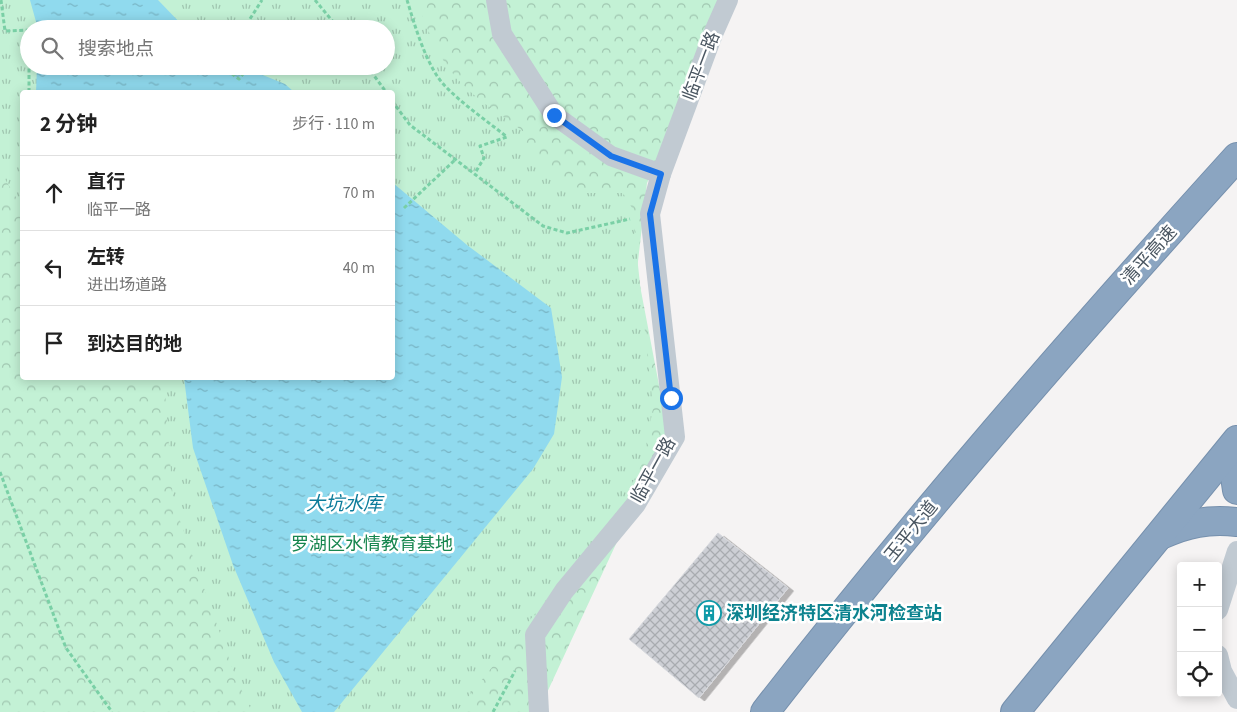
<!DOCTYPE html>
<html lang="zh">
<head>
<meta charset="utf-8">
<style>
	:root { --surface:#fff; --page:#f2f2f2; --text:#222; --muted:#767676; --line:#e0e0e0 }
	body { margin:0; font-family:"Source Sans 3","Noto Sans SC",sans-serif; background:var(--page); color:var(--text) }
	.controls { position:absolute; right:15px; bottom:15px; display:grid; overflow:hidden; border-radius:5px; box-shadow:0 2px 12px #0003 }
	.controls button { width:45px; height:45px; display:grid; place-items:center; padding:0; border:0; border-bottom:1px solid var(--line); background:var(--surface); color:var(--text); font:25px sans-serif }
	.stop { position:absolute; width:15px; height:15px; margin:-11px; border:4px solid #1a73e8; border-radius:50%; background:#fff }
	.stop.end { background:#1a73e8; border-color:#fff; box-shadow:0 1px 5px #0008 }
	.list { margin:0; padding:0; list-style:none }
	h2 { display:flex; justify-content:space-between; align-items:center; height:65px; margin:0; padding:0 20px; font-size:21px }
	h2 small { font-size:16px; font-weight:400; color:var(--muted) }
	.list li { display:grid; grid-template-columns:32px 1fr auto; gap:15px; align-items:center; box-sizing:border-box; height:75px; padding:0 20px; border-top:1px solid var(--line) }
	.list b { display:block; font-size:19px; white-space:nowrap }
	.list p { margin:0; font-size:16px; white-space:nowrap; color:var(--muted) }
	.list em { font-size:16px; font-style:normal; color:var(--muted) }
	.icon { flex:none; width:28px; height:28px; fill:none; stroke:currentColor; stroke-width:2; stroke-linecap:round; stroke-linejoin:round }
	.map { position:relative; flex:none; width:1237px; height:712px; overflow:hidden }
	.search { position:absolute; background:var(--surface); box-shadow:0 2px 12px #0003; left:20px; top:20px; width:375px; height:55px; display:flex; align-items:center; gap:12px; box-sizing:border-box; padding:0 18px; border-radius:28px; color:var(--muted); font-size:19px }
	.panel { position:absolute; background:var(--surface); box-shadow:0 2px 12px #0003; left:20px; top:90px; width:375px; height:290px; border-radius:5px }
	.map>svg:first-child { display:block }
	.forest { fill:url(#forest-crowns); fill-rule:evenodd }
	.park { fill:url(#park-tufts); fill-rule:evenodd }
	.water { fill:url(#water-ripples) }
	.building { fill:url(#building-cross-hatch); stroke:#d7d9de; filter:url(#shadow) }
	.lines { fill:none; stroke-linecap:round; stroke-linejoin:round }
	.highway-casing { stroke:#7690ad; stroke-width:30 }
	.path { stroke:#7ad0a6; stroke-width:3; stroke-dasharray:4 2.5; stroke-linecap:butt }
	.minor { stroke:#c1cad2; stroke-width:20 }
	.highway { stroke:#8ba5c1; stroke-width:28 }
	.route { stroke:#1a73e8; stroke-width:6 }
	.labels { text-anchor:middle; stroke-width:5; stroke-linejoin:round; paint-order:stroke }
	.street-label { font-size:18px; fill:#4a5661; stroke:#fff }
	.park-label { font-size:18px; fill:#17864f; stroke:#fff }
	.culture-label { font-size:18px; font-weight:bold; fill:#0d838f; stroke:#fff; text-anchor:start }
	.water-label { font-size:19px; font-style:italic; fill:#0c7c9b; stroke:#fff }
</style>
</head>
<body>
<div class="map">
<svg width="1237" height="712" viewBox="0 0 1237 712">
	<defs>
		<pattern id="forest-crowns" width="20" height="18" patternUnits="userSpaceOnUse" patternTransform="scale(1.25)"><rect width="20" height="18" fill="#c3f1d5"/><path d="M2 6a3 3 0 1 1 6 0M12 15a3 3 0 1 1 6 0" fill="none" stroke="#a0c6b0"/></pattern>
		<pattern id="park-tufts" width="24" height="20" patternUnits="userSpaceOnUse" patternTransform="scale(1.25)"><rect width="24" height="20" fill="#c3f1d5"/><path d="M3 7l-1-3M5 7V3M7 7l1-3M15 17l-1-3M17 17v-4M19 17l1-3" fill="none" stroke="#a0c6b0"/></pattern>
		<pattern id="water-ripples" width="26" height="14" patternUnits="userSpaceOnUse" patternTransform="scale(1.25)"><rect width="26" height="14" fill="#90daee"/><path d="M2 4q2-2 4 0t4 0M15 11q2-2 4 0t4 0" fill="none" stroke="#78b4c4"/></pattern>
		<pattern id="building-cross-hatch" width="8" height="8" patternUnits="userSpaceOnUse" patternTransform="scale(1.25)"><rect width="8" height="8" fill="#cdcfd5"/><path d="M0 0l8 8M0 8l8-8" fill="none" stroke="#a8abb0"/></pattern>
		<filter id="shadow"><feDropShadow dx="5.5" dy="3" stdDeviation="0" flood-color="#0004"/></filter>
	</defs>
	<rect width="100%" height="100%" fill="#f5f3f3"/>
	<path class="forest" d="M0,0H732L647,183L637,270L668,432L538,712H0ZM29,29H386V66H29ZM22,92H392V378H22Z"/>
	<path class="park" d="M0,0H417C425,24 435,50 450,70C469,96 501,114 525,133L522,142L545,164L585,193H623L632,208L653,408L643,462L620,508L456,712H252L236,678L173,501L164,378H392V92H22V207L0,171ZM29,29H386V66H29Z"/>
	<g class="water">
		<polygon points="30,0 158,0 186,29 38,29"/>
		<polygon points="37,66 240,66 285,84 294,92 36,92"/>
		<polygon points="393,183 467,245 551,308 562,377 554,434 533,469 334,712 302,712 274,662 233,565 193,448 184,378 392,378"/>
	</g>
	<polygon class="building" points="718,533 788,588 699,698 629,639"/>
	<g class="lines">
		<defs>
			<g id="highway">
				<polyline points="1237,447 1233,463 1237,490"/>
				<path d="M1161,535C1187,523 1208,519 1237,522"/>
				<path d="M765,712C914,520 1074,337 1237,157"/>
				<polyline points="1015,712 1237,440"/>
			</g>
		</defs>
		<use href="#highway" class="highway-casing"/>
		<g class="path">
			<polyline points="1,0 5,31 29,30"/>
			<polyline points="315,0 339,29"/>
			<path d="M407,0C415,26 427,69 447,88C465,106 487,121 507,137L480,146L484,158L475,173"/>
			<polyline points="76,29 165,29"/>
			<polyline points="254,29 248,22 262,0"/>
			<polyline points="221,66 239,79 246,70 241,66"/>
			<polyline points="367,66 386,92"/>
			<polyline points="29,92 29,66"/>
			<polyline points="392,101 410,125 543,226 567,233 630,219"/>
			<polyline points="404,208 456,159"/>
			<polyline points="0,472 66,648 112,712"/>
			<polyline points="493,712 515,671"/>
		</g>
		<g class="minor">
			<polyline points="496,0 502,34 554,115 611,156 661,174"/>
			<polyline points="1218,610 1237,551"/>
			<polyline points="1218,655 1222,671 1237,699"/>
			<polyline points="539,712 535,635 564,591 636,504 675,437 650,214 661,174 713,34 728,0"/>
		</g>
		<use href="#highway" class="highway"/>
	</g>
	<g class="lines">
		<polyline class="route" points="554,115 611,156 661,174 650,214 671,398"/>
	</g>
	<defs>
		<symbol id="building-ring" viewBox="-11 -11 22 22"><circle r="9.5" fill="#fff" stroke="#0f9aa8" stroke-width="1.5"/><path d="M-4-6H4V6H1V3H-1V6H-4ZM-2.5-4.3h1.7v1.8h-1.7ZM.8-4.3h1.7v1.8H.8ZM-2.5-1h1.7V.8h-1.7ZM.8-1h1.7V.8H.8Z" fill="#0f9aa8"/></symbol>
	</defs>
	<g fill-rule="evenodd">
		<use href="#building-ring" x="695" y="599" width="28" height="28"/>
	</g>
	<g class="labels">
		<g class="street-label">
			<text transform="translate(701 66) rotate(-69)" y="6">临平一路</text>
			<text transform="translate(1149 255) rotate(-48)" y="6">清平高速</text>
			<text transform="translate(653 470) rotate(-61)" y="6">临平一路</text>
			<text transform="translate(911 531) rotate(-51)" y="6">玉平大道</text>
		</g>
		<g class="park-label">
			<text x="372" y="550">罗湖区水情教育基地</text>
		</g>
		<g class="culture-label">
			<text x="726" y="619">深圳经济特区清水河检查站</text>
		</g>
		<g class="water-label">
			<text x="344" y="510">大坑水库</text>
		</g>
	</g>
</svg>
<div class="controls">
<button>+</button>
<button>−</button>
<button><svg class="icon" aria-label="locate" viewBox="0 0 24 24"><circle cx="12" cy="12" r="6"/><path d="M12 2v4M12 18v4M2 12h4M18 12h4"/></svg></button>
</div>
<div class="stop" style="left:671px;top:398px"></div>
<div class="stop end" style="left:554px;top:115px"></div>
<div class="search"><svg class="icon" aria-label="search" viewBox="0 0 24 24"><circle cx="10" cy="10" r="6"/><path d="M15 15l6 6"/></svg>搜索地点</div>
<section class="panel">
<h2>2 分钟<small>步行 · 110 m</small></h2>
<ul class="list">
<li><svg class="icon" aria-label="ahead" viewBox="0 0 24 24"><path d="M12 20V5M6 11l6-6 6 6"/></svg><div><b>直行</b><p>临平一路</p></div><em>70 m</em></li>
<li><svg class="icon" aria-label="left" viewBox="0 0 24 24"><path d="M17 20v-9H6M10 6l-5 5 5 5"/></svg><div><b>左转</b><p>进出场道路</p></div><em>40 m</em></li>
<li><svg class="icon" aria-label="arrive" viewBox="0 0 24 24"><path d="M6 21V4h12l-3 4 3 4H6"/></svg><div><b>到达目的地</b></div></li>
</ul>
</section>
</div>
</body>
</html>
